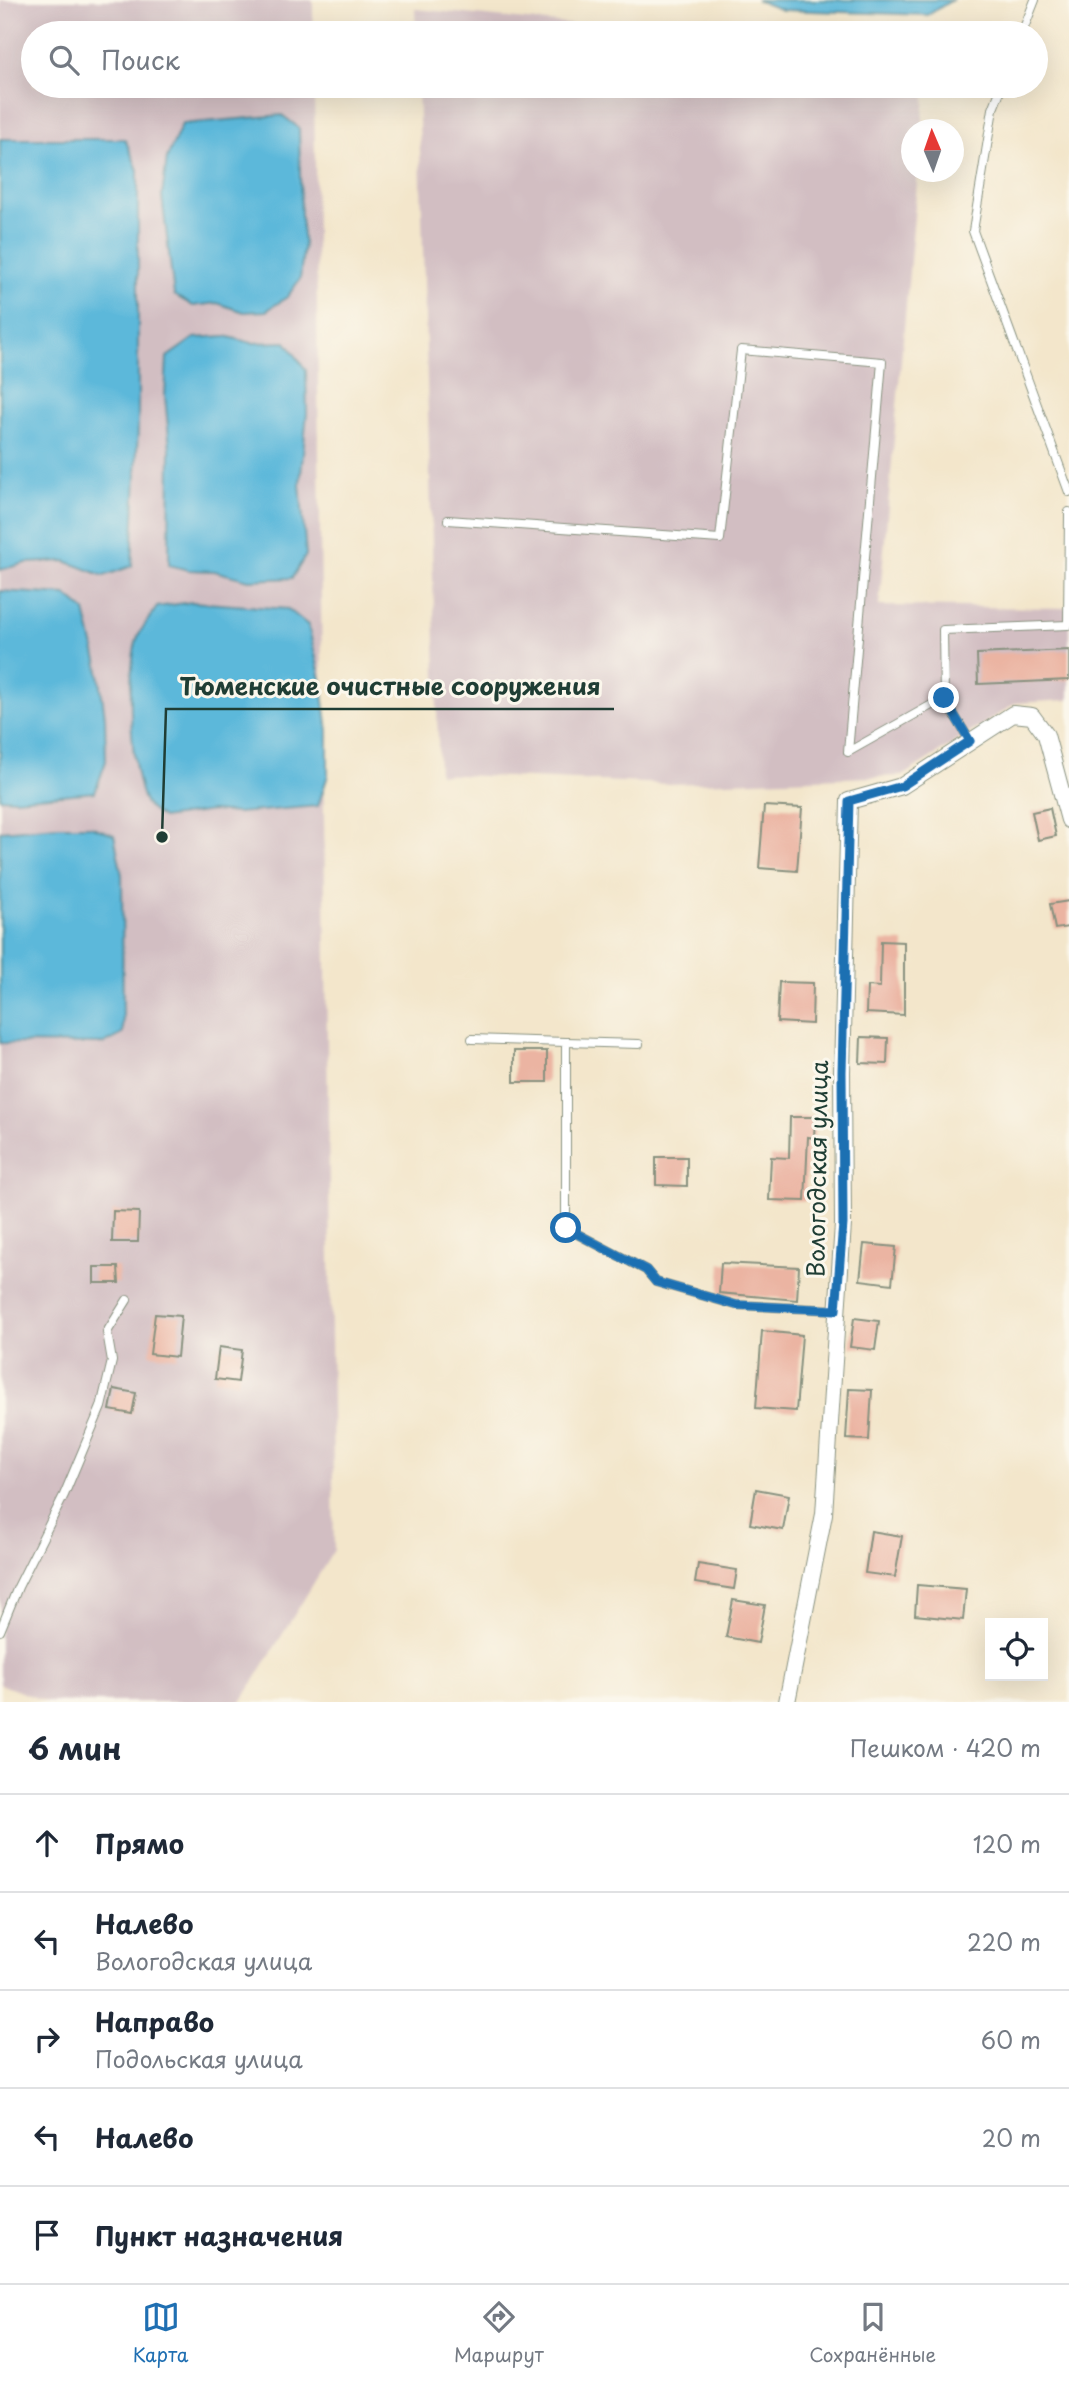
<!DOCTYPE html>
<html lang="ru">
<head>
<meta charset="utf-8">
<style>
	:root { --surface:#fff; --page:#f6f6f7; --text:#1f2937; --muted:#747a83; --line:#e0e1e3; --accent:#1f6fb2 }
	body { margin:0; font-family:"Playpen Sans",sans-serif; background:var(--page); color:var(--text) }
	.controls { position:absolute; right:21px; bottom:21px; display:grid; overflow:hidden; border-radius:0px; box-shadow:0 7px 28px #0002 }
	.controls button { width:63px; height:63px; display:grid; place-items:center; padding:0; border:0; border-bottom:2px solid var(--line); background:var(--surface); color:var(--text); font:35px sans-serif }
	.compass { position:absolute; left:901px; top:119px; width:63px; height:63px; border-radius:50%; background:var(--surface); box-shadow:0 7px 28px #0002; rotate:358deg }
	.stop { position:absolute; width:21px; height:21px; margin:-16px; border:5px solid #1f6fb2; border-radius:50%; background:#fff }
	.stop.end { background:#1f6fb2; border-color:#fff; box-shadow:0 2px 7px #0008 }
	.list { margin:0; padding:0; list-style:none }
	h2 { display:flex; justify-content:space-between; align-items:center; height:91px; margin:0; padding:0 28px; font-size:30px }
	h2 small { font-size:23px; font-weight:400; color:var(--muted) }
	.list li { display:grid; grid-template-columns:46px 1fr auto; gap:21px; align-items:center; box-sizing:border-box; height:98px; padding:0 28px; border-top:2px solid var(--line) }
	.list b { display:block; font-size:26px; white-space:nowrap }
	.list p { margin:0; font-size:23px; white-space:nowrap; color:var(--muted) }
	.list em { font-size:23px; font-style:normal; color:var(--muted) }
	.icon { flex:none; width:38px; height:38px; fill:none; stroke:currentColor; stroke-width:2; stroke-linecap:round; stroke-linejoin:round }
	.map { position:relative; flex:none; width:1069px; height:1702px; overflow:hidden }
	.search { position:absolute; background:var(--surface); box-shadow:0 7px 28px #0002; left:21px; right:21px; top:21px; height:77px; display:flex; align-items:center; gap:18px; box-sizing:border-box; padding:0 24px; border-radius:38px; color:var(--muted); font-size:26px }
	.sheet { height:581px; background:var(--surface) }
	nav { display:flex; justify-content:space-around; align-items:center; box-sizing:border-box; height:98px; border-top:2px solid var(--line); background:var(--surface); font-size:19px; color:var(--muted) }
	nav a { display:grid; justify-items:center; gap:4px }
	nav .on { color:var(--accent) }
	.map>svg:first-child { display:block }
	.industrial { fill:#d2bec2 }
	.water { fill:#5cb8da; stroke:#3e7a87; stroke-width:2 }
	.building { fill:#ebb4a2 }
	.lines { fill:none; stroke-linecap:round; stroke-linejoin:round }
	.service-casing { stroke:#899280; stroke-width:10 }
	.minor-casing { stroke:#899280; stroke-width:18 }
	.service { stroke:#fff; stroke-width:8 }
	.minor { stroke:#fff; stroke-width:16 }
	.route { stroke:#1f6fb2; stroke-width:9 }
	.labels { text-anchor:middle; stroke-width:6; stroke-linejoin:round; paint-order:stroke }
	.street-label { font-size:23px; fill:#1f3d34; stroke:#fbf7ec }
	.leader { fill:none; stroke:#1f3d34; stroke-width:2.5 }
	.callout-dot { fill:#1f3d34; stroke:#fbf7ec; stroke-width:2.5 }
	.callout-label { font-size:24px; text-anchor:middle; font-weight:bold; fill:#1f3d34; stroke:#fbf7ec; stroke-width:6; stroke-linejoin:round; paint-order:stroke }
</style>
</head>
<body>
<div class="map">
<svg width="1069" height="1702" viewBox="0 0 1069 1702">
	<rect width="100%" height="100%" fill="#fbf7ec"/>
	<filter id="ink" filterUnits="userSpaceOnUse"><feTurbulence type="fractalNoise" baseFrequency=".0143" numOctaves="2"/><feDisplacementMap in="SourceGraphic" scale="14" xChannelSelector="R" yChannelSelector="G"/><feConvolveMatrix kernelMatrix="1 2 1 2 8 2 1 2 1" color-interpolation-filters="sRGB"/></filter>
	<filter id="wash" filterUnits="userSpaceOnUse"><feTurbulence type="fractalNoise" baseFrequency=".00686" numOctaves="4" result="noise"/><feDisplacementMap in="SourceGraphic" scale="28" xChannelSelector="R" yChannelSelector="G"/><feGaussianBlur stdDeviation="1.57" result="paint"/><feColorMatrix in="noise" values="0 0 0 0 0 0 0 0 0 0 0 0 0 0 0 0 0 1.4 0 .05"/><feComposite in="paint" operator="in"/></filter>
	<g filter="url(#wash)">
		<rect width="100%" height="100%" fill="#f3e6cb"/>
		<g class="industrial">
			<polygon points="0,0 313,0 313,33 33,33 33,86 314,86 334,1550 241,1702 47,1702 0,1684"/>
			<polygon points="415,9 656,33 416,33"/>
			<polygon points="418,86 926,86 922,129 912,130 912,172 918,172 879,606 1069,608 1069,700 1016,703 902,776 669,784 439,774"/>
		</g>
		<g class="water">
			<polygon points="756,0 952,0 928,15 782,10"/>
			<polygon points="282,115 299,128 301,218 304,243 300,279 287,297 266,311 244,312 217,303 193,306 174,295 162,196 167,158 182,124"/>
			<polygon points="0,139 125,139 138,170 138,427 132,566 104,576 65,561 26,563 0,570"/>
			<polygon points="225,336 252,343 286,342 306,370 307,413 300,484 306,555 292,578 249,580 214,571 188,570 169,565 170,449 165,396 167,357 194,338"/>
			<polygon points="0,591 66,595 85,611 98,665 105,717 106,761 95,792 15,799 0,798"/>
			<path d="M192,602L288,609L308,625L321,679L328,730V775L318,806L237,813L212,811L162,818C157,814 149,809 146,804C130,775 125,664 139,634C144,625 151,616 157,607Z"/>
			<polygon points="58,826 90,826 114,835 122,875 123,1034 104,1044 0,1043 0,831"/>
		</g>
		<g id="blocks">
			<g class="building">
				<polygon points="1069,650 1069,680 978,684 977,654"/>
				<polygon points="764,806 802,808 797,871 759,868"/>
				<polygon points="1050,808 1056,836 1038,840 1032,812"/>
				<polygon points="1069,901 1069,927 1055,929 1050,904"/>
				<polygon points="881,941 904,942 904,1015 866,1013 867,986 880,987"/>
				<polygon points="779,982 813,983 812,1024 777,1022"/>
				<polygon points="861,1037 888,1038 887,1064 860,1063"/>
				<rect x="514" y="1051" width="33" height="31"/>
				<polygon points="790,1117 815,1117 814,1138 808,1137 805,1201 769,1200 771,1157 789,1158"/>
				<polygon points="656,1157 687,1157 687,1186 656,1185"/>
				<polygon points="113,1211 139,1212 138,1242 112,1242"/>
				<polygon points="864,1244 896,1247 892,1284 860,1280"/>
				<polygon points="721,1263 799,1267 797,1300 719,1293"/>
				<polygon points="94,1267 118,1267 119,1283 94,1283"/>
				<polygon points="155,1314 181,1316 177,1357 150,1354"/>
				<polygon points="854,1318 879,1321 875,1350 850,1347"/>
				<polygon points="762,1331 802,1335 796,1411 756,1408"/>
				<polygon points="219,1347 242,1350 238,1382 215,1379"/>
				<polygon points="114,1389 136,1393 132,1414 110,1410"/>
				<polygon points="849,1389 872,1390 869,1440 846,1439"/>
				<polygon points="756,1489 789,1495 783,1530 750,1524"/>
				<polygon points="871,1531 902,1536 895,1577 865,1573"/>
				<polygon points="698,1564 737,1570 734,1589 695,1583"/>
				<polygon points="917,1585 966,1589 963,1620 915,1615"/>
				<polygon points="733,1600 765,1605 758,1643 726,1637"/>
			</g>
		</g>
	</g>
	<g filter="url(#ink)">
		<use href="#blocks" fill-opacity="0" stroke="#899280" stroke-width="2"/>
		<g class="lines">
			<defs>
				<g id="service">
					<polyline points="1022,33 1035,0"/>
					<polyline points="1002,86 993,109 973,231 1069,492"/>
					<polyline points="448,520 720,539 741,350 882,362 848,752 944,698"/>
					<polyline points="970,741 944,698 943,630 1068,625 1069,512"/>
					<polyline points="472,1039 566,1042 566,1228 646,1270 656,1282 736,1305 836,1310"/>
					<polyline points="566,1042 639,1044"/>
					<polyline points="0,1631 18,1587 64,1495 101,1407 112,1361 107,1332 127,1300"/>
				</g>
				<polyline id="minor" points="787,1702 824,1514 843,1224 842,1072 849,801 902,786 1013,714 1032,716 1046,735 1069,820"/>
			</defs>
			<use href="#service" class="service-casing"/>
			<use href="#minor" class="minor-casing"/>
			<use href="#service" class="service"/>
			<use href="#minor" class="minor"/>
		</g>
	</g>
	<g class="lines" filter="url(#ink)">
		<polyline class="route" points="566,1228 646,1270 656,1282 736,1305 836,1310 843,1224 842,1072 849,801 902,786 970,741 944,698"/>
	</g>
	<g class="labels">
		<g class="street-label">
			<text transform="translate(818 1169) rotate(-89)" y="8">Вологодская улица</text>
		</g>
	</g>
	<path class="leader" d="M162 837L166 709H614"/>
	<circle class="callout-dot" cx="162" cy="837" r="7"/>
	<g class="callout-label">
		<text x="390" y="695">Тюменские очистные сооружения</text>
	</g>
</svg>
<div class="controls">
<button><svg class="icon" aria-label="locate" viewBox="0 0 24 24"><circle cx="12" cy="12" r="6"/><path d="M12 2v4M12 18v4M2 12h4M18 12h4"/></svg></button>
</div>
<svg class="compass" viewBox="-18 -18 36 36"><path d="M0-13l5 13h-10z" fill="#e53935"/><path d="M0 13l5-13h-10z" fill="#747a83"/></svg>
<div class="stop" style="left:566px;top:1228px"></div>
<div class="stop end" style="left:944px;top:698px"></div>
<div class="search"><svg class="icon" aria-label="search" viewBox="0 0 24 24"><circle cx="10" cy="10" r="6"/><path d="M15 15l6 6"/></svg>Поиск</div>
</div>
<section class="sheet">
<h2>6 мин<small>Пешком · 420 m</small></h2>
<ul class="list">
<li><svg class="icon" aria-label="ahead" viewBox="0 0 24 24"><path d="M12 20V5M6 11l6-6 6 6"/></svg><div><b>Прямо</b></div><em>120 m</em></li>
<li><svg class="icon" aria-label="left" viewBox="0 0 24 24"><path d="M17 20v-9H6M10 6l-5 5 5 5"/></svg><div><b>Налево</b><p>Вологодская улица</p></div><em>220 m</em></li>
<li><svg class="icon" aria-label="right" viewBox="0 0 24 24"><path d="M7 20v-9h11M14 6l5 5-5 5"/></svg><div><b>Направо</b><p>Подольская улица</p></div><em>60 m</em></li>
<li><svg class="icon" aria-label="left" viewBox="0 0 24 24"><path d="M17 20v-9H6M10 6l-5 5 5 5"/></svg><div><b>Налево</b></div><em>20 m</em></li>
<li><svg class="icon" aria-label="arrive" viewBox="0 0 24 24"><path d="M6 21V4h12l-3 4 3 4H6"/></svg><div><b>Пункт назначения</b></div></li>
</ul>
</section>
<nav>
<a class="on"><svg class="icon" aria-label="map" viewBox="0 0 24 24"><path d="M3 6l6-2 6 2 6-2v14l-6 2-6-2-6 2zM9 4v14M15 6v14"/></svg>Карта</a>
<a><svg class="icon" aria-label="directions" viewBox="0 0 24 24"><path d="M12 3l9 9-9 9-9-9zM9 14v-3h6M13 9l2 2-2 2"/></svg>Маршрут</a>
<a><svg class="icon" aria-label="saved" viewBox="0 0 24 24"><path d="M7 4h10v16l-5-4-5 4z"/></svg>Сохранённые</a>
</nav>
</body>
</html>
